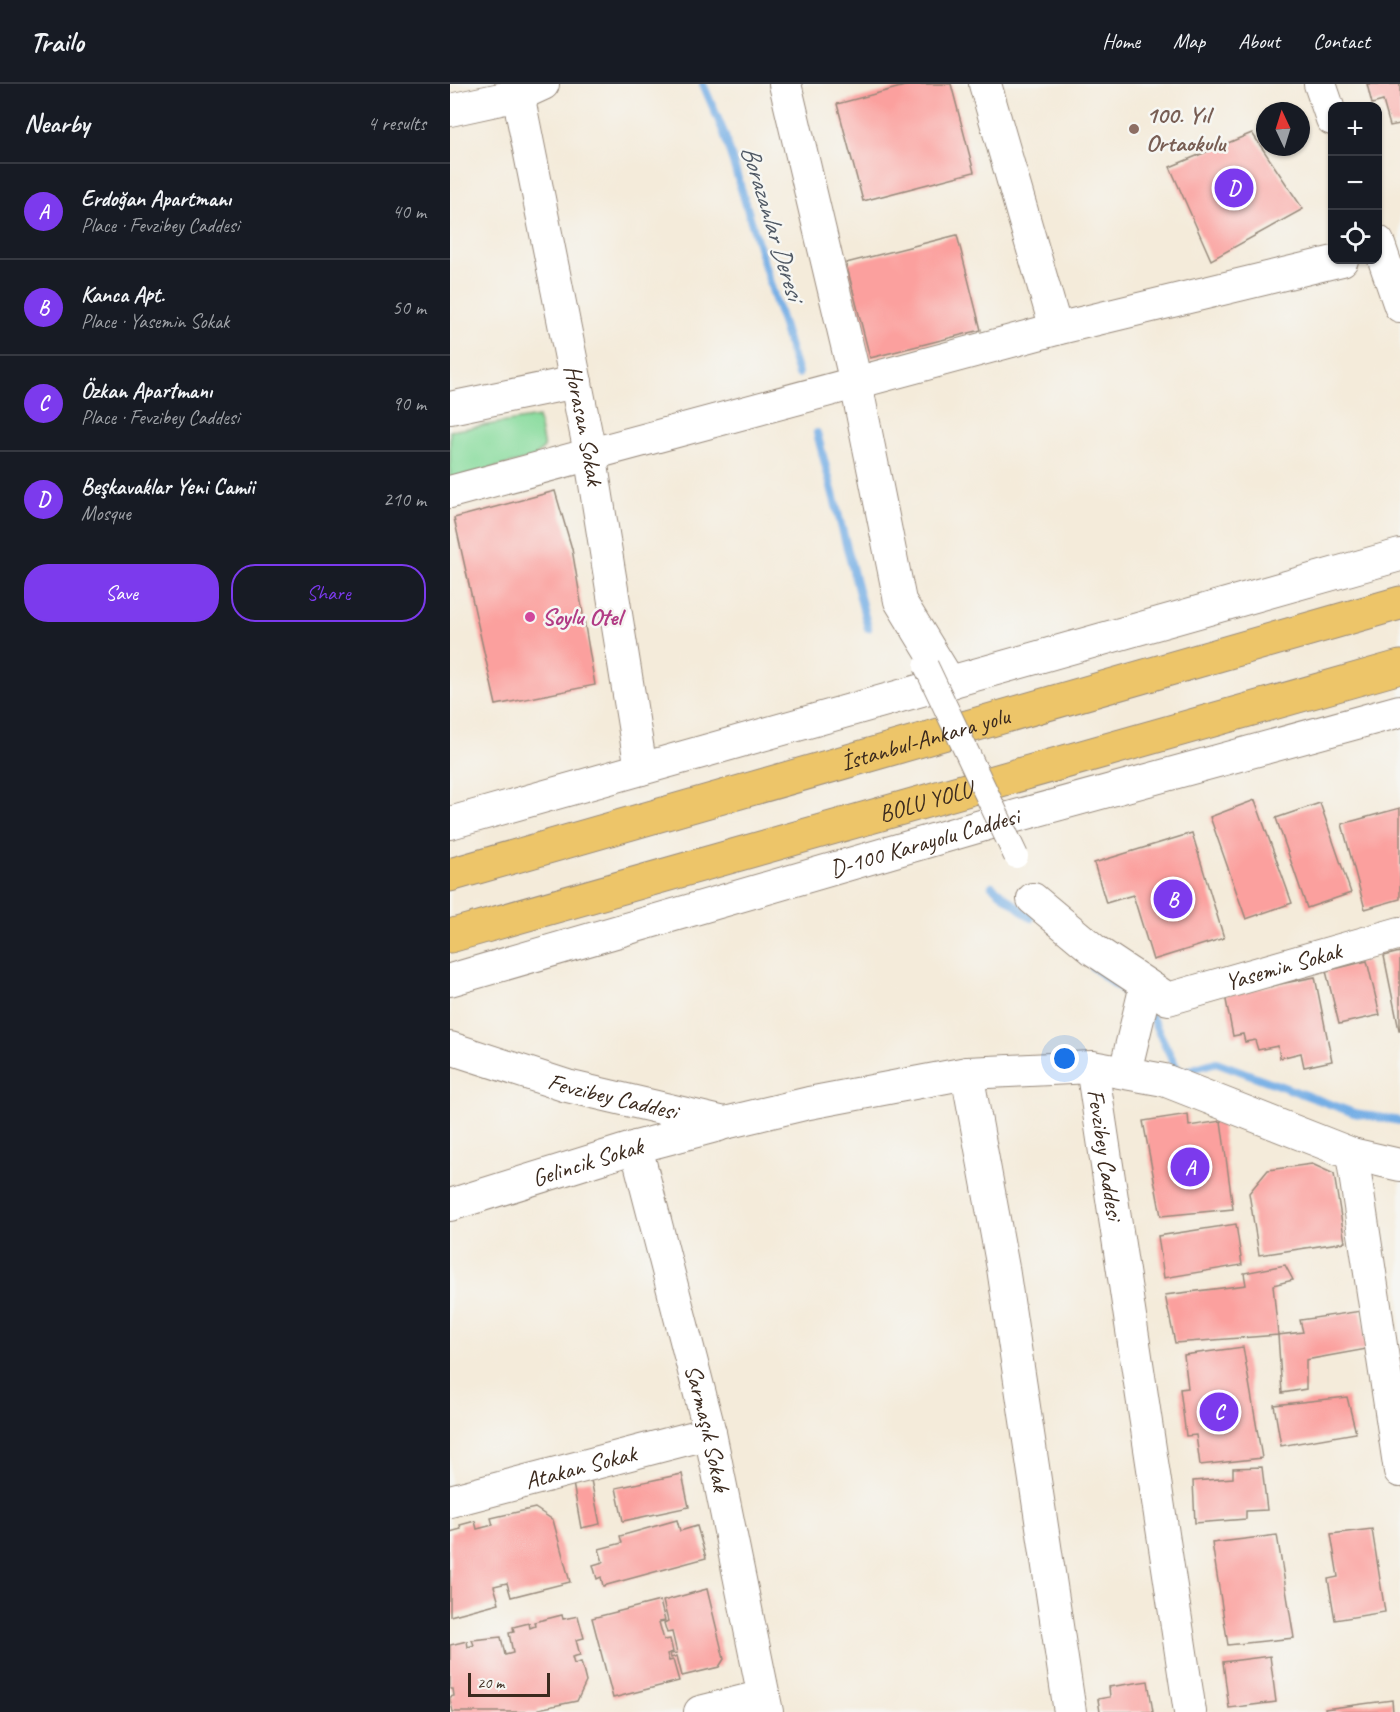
<!DOCTYPE html>
<html lang="en">
<head>
<meta charset="utf-8">
<style>
	:root { --surface:#171b24; --page:#20242c; --text:#f1f3f6; --muted:#9ea1a6; --line:#363941; --accent:#7c3aed }
	body { margin:0; font-family:Caveat,sans-serif; background:var(--page); color:var(--text) }
	.controls { position:absolute; right:18px; top:18px; display:grid; overflow:hidden; border-radius:12px; box-shadow:0 2px 4px #0004 }
	.controls button { width:54px; height:54px; display:grid; place-items:center; padding:0; border:0; border-bottom:2px solid var(--line); background:var(--surface); color:var(--text); font:30px sans-serif }
	.compass { position:absolute; left:806px; top:18px; width:54px; height:54px; border-radius:50%; background:var(--surface); box-shadow:0 2px 4px #0004; rotate:356deg }
	.scale { position:absolute; left:18px; bottom:15px; width:82px; box-sizing:border-box; padding-left:6px; border:3px solid #3b2a1e; border-top:0; font-size:16px; line-height:21px; white-space:nowrap; color:#3b2a1e; -webkit-text-stroke:4px #f6f6f2; paint-order:stroke }
	.you { position:absolute; left:615px; top:975px; width:21px; height:21px; margin:-15px; border:4px solid #fff; border-radius:50%; background:#1a73e8; box-shadow:0 0 0 9px #1a73e833 }
	.badge { display:grid; place-items:center; width:39px; height:39px; border-radius:50%; background:var(--accent); color:#fff; font-size:20px; font-weight:700 }
	.pin { position:absolute; translate:-50% -50%; border:3px solid #fff; box-shadow:0 2px 6px #0006 }
	.list { margin:0; padding:0; list-style:none }
	h2 { display:flex; justify-content:space-between; align-items:center; height:78px; margin:0; padding:0 24px; font-size:26px }
	h2 small { font-size:20px; font-weight:400; color:var(--muted) }
	.list li { display:grid; grid-template-columns:39px 1fr auto; gap:18px; align-items:center; box-sizing:border-box; height:96px; padding:0 24px; border-top:2px solid var(--line) }
	.list b { display:block; font-size:22px; white-space:nowrap }
	.list p { margin:0; font-size:20px; white-space:nowrap; color:var(--muted) }
	.list em { font-size:20px; font-style:normal; color:var(--muted) }
	.actions { display:flex; gap:12px; padding:18px 24px }
	.actions a { flex:1; padding:14px 0; border:2px solid var(--accent); border-radius:24px; text-align:center; font-size:21px; color:var(--accent) }
	.actions .main { background:var(--accent); color:#fff }
	.icon { flex:none; width:33px; height:33px; fill:none; stroke:currentColor; stroke-width:2; stroke-linecap:round; stroke-linejoin:round }
	.map { position:relative; flex:none; width:950px; height:1628px; overflow:hidden }
	header { display:flex; align-items:center; gap:36px; box-sizing:border-box; height:84px; padding:0 30px; background:var(--surface); border-bottom:2px solid var(--line) }
	header strong { font-size:28px }
	nav { display:flex; gap:33px; margin-inline-start:auto; font-size:21px }
	main { display:flex }
	aside { flex:1; background:var(--surface) }
	.map>svg:first-child { display:block }
	.green { fill:#89dc9e; stroke:#62835e; stroke-width:1.5 }
	.lines { fill:none; stroke-linecap:round; stroke-linejoin:round }
	.stream { stroke:#75aee5; stroke-width:8 }
	.building { fill:#fba09e }
	.minor-casing { stroke:#988a7c; stroke-width:34 }
	.trunk-casing { stroke:#988a7c; stroke-width:35 }
	.minor { stroke:#fff; stroke-width:32 }
	.trunk { stroke:#edc569; stroke-width:33 }
	.pedestrian-bridge-casing { stroke:#988a7c; stroke-width:26; stroke-linecap:butt }
	.pedestrian-bridge { stroke:#fff; stroke-width:24 }
	.education-dot { fill:#8d6e63; stroke:#f6f6f2; stroke-width:2 }
	.hotel-dot { fill:#d1479c; stroke:#f6f6f2; stroke-width:2 }
	.labels { text-anchor:middle; stroke-width:5; stroke-linejoin:round; paint-order:stroke }
	.education-label { font-size:24px; font-weight:bold; fill:#785e54; stroke:#f6f6f2; text-anchor:start }
	.street-label { font-size:24px; fill:#3b2a1e; stroke:#f6f6f2 }
	.hotel-label { font-size:24px; font-weight:bold; fill:#b23c85; stroke:#f6f6f2; text-anchor:start }
	.water-label { font-size:26px; font-style:italic; fill:#4f5864; stroke:#f6f6f2 }
</style>
</head>
<body>
<header>
<strong>Trailo</strong>
<nav><a>Home</a><a>Map</a><a>About</a><a>Contact</a></nav>
</header>
<main>
<aside>
<h2>Nearby<small>4 results</small></h2>
<ul class="list">
<li><span class="badge">A</span><div><b>Erdoğan Apartmanı</b><p>Place · Fevzibey Caddesi</p></div><em>40 m</em></li>
<li><span class="badge">B</span><div><b>Kanca Apt.</b><p>Place · Yasemin Sokak</p></div><em>50 m</em></li>
<li><span class="badge">C</span><div><b>Özkan Apartmanı</b><p>Place · Fevzibey Caddesi</p></div><em>90 m</em></li>
<li><span class="badge">D</span><div><b>Beşkavaklar Yeni Camii</b><p>Mosque</p></div><em>210 m</em></li>
</ul>
<div class="actions"><a class="main">Save</a><a>Share</a></div>
</aside>
<div class="map">
<svg width="950" height="1628" viewBox="0 0 950 1628">
	<rect width="100%" height="100%" fill="#f6f6f2"/>
	<filter id="ink" filterUnits="userSpaceOnUse"><feTurbulence type="fractalNoise" baseFrequency=".0167" numOctaves="2"/><feDisplacementMap in="SourceGraphic" scale="12" xChannelSelector="R" yChannelSelector="G"/><feConvolveMatrix kernelMatrix="1 2 1 2 8 2 1 2 1" color-interpolation-filters="sRGB"/></filter>
	<filter id="wash" filterUnits="userSpaceOnUse"><feTurbulence type="fractalNoise" baseFrequency=".008" numOctaves="4" result="noise"/><feDisplacementMap in="SourceGraphic" scale="24" xChannelSelector="R" yChannelSelector="G"/><feGaussianBlur stdDeviation="1.35" result="paint"/><feColorMatrix in="noise" values="0 0 0 0 0 0 0 0 0 0 0 0 0 0 0 0 0 1.4 0 .05"/><feComposite in="paint" operator="in"/></filter>
	<g filter="url(#wash)">
		<rect width="100%" height="100%" fill="#f4ebda"/>
		<polygon class="green" points="88,333 94,364 83,374 0,395 0,347"/>
		<g class="lines">
			<g class="stream">
				<polyline points="253,0 274,49 348,290"/>
				<polyline points="367,349 418,544"/>
				<polyline points="542,802 581,834"/>
				<polyline points="643,883 678,911"/>
				<polyline points="701,932 729,989 766,978 904,1029 950,1037"/>
			</g>
		</g>
		<g id="blocks">
			<g class="building">
				<polygon points="462,0 501,0 524,88 413,117 387,20"/>
				<polygon points="917,0 950,0 950,40 940,42 933,17 922,20"/>
				<polygon points="802,49 853,125 761,176 720,83"/>
				<polygon points="507,151 531,246 420,274 396,179"/>
				<polygon points="105,407 122,465 145,601 46,621 4,434"/>
				<polygon points="805,716 842,819 796,835 760,733"/>
				<polygon points="870,719 901,809 857,824 826,734"/>
				<polygon points="950,724 950,815 915,825 892,740"/>
				<polygon points="742,749 774,854 703,876 683,811 656,819 644,779"/>
				<polygon points="950,868 950,946 949,946 934,872"/>
				<polygon points="917,877 930,931 889,940 876,887"/>
				<polygon points="865,893 882,977 854,983 851,969 830,974 828,962 808,966 805,956 795,958 793,950 783,952 775,911"/>
				<polygon points="738,1030 739,1042 771,1037 783,1125 711,1132 693,1037"/>
				<polygon points="862,1080 884,1090 895,1158 809,1171 799,1109 818,1086"/>
				<polygon points="786,1140 792,1181 714,1194 708,1152"/>
				<polygon points="835,1181 843,1196 823,1201 828,1251 725,1259 715,1211 796,1201 794,1189"/>
				<polygon points="911,1227 917,1265 856,1276 856,1305 832,1309 828,1251 853,1248 850,1236"/>
				<polygon points="793,1263 812,1374 750,1381 746,1351 736,1352 730,1305 738,1304 734,1271"/>
				<polygon points="897,1313 906,1349 831,1362 824,1321"/>
				<polygon points="812,1383 817,1426 796,1427 796,1435 745,1439 743,1397 783,1394 783,1384"/>
				<polygon points="232,1390 239,1423 173,1437 166,1404"/>
				<polygon points="141,1396 150,1440 131,1444 123,1399"/>
				<polygon points="85,1424 103,1436 120,1498 61,1513 57,1499 44,1502 49,1519 0,1532 0,1448 11,1445 10,1441 25,1437 27,1445 43,1441 41,1434"/>
				<polygon points="227,1436 230,1447 247,1442 256,1474 153,1502 151,1493 147,1495 143,1481 153,1478 149,1465 172,1459 170,1452"/>
				<polygon points="922,1445 935,1528 885,1536 878,1495 888,1493 881,1450"/>
				<polygon points="827,1451 844,1554 778,1561 762,1459"/>
				<polygon points="257,1505 274,1575 269,1583 232,1592 227,1572 221,1574 220,1570 227,1569 222,1548 217,1549 214,1539 218,1537 213,1517"/>
				<polygon points="210,1517 215,1537 209,1538 214,1556 220,1555 223,1568 217,1570 219,1577 223,1576 229,1597 163,1614 142,1534"/>
				<polygon points="112,1531 113,1535 128,1532 134,1554 126,1556 130,1571 122,1573 124,1580 131,1578 136,1598 127,1617 88,1625 88,1628 3,1628 0,1616 0,1613 4,1612 3,1605 0,1605 0,1561 17,1557 18,1563 24,1561 22,1556 51,1553 55,1571 63,1569 59,1549 64,1548 63,1543 79,1539 80,1544 85,1542 84,1538"/>
				<polygon points="820,1572 826,1618 779,1624 773,1578"/>
				<polygon points="698,1597 703,1628 650,1628 648,1615 660,1613 659,1603"/>
				<polygon points="942,1616 943,1628 875,1628 875,1625"/>
			</g>
		</g>
	</g>
	<g filter="url(#ink)">
		<use href="#blocks" fill-opacity="0" stroke="#988a7c" stroke-width="1.5"/>
		<g class="lines">
			<defs>
				<g id="minor">
					<path id="s1" d="M66,0L140,369L191,685"/>
					<polyline points="335,0 406,299 450,517 500,599"/>
					<polyline points="535,0 606,245"/>
					<polyline points="870,0 882,35"/>
					<polyline points="0,26 69,11 93,0"/>
					<polyline points="928,158 950,222"/>
					<polyline points="0,324 126,298"/>
					<polyline points="0,408 606,245 892,176"/>
					<polyline points="0,739 950,471"/>
					<path id="s2" d="M583,815L644,866L718,915L950,849"/>
					<path id="s3" d="M0,896L548,737L950,627"/>
					<path id="s4" d="M0,964L117,1002L275,1039L359,1019L517,989L642,983L740,1628"/>
					<polyline points="642,983 714,996 902,1070 950,1081"/>
					<polyline points="675,988 696,901"/>
					<polyline points="517,989 553,1184 620,1628"/>
					<path id="s5" d="M186,1063L260,1349L317,1628"/>
					<polyline points="902,1070 950,1387"/>
					<path id="s6" d="M0,1121L186,1063L269,1041"/>
					<path id="s7" d="M0,1417L260,1349"/>
					<polyline points="250,1628 314,1612"/>
				</g>
				<g id="trunk">
					<path id="s8" d="M0,791L950,519"/>
					<path id="s9" d="M0,852L950,583"/>
				</g>
			</defs>
			<use href="#minor" class="minor-casing"/>
			<use href="#trunk" class="trunk-casing"/>
			<use href="#minor" class="minor"/>
			<use href="#trunk" class="trunk"/>
			<defs>
				<polyline id="pedestrian-bridge" points="476,582 566,772"/>
			</defs>
			<use href="#pedestrian-bridge" class="pedestrian-bridge-casing"/>
			<use href="#pedestrian-bridge" class="pedestrian-bridge"/>
		</g>
	</g>
	<circle class="education-dot" cx="684" cy="45" r="6"/>
	<circle class="hotel-dot" cx="80" cy="533" r="6"/>
	<g class="labels">
		<g class="education-label">
			<text x="696" y="39">100. Yıl<tspan x="696" dy="28">Ortaokulu</tspan></text>
		</g>
		<g class="street-label">
			<text dy="8" stroke="none"><textPath href="#s1" startOffset="348">Horasan Sokak</textPath></text>
			<text dy="8" stroke="none"><textPath href="#s8" startOffset="494">İstanbul-Ankara yolu</textPath></text>
			<text dy="8" stroke="none"><textPath href="#s9" startOffset="494">BOLU YOLU</textPath></text>
			<text dy="8" stroke="none"><textPath href="#s3" startOffset="494">D-100 Karayolu Caddesi</textPath></text>
			<text dy="8" stroke="none"><textPath href="#s2" startOffset="288">Yasemin Sokak</textPath></text>
			<text dy="8" stroke="none"><textPath href="#s4" startOffset="170">Fevzibey Caddesi</textPath></text>
			<text dy="8" stroke="none"><textPath href="#s4" startOffset="746">Fevzibey Caddesi</textPath></text>
			<text dy="8" stroke="none"><textPath href="#s6" startOffset="144">Gelincik Sokak</textPath></text>
			<text dy="8" stroke="none"><textPath href="#s5" startOffset="290">Sarmaşık Sokak</textPath></text>
			<text dy="8" stroke="none"><textPath href="#s7" startOffset="135">Atakan Sokak</textPath></text>
		</g>
		<g class="hotel-label">
			<text x="92" y="541">Soylu Otel</text>
		</g>
		<g class="water-label">
			<text transform="translate(323 138) rotate(73)" y="9">Borazanlar Deresi</text>
		</g>
	</g>
</svg>
<div class="controls">
<button>+</button>
<button>−</button>
<button><svg class="icon" aria-label="locate" viewBox="0 0 24 24"><circle cx="12" cy="12" r="6"/><path d="M12 2v4M12 18v4M2 12h4M18 12h4"/></svg></button>
</div>
<svg class="compass" viewBox="-18 -18 36 36"><path d="M0-13l5 13h-10z" fill="#e53935"/><path d="M0 13l5-13h-10z" fill="#9ea1a6"/></svg>
<div class="scale">20 m</div>
<div class="you"></div>
<div class="pin badge" style="left:740px;top:1083px">A</div>
<div class="pin badge" style="left:723px;top:815px">B</div>
<div class="pin badge" style="left:769px;top:1328px">C</div>
<div class="pin badge" style="left:784px;top:104px">D</div>
</div>
</main>
</body>
</html>
